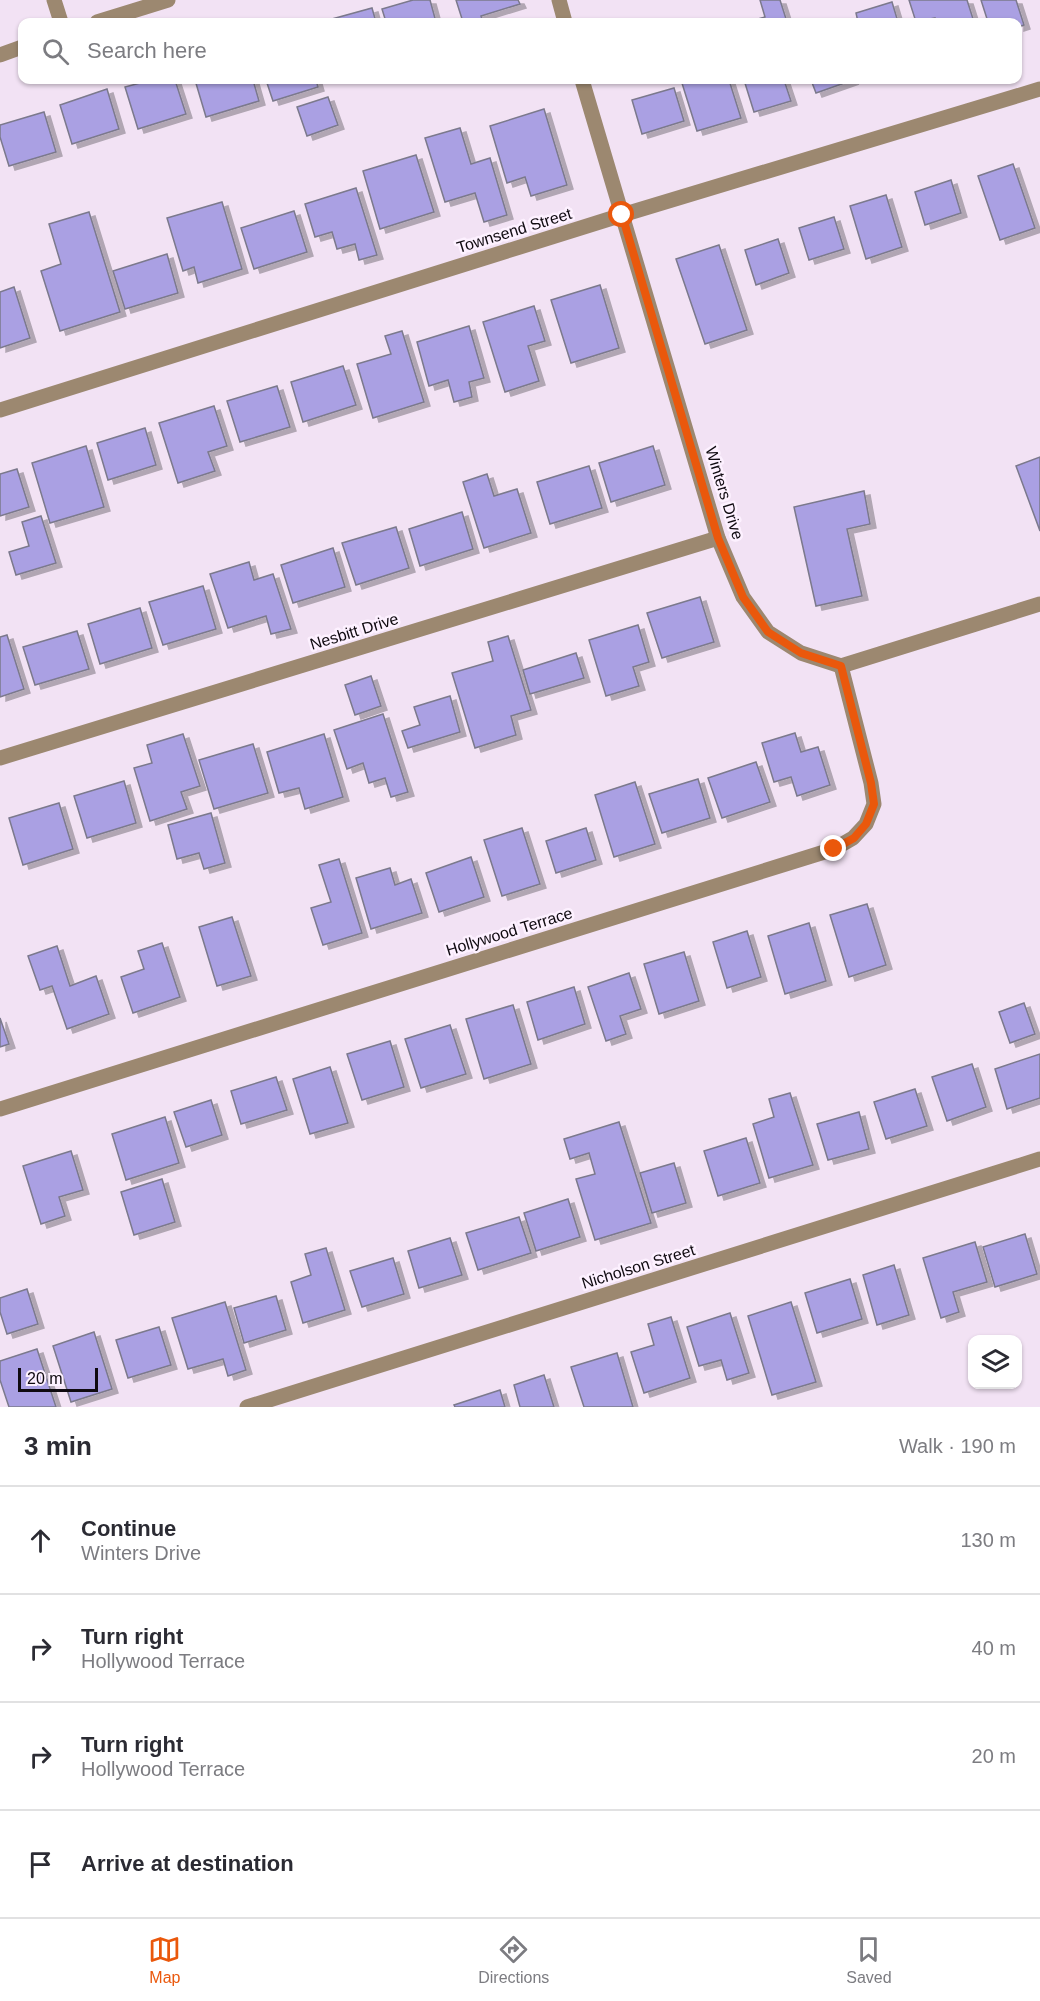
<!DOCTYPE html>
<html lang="en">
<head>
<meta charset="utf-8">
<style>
	:root { --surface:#fff; --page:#f2f2f3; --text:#2b2b33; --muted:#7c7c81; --line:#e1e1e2; --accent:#ea580c }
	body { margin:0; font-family:Helvetica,sans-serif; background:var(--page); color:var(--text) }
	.controls { position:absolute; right:18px; bottom:18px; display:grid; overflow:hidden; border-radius:12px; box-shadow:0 2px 4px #0004 }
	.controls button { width:54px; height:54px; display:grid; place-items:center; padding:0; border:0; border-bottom:2px solid var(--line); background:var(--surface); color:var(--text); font:30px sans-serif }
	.scale { position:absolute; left:18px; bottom:15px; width:80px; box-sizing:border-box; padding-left:6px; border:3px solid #0f0a10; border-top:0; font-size:16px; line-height:21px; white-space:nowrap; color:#0f0a10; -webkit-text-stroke:4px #fdf1ff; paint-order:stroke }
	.stop { position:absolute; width:18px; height:18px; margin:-14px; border:4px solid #ea580c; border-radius:50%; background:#fff }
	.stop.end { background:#ea580c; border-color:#fff; box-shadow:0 2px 6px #0008 }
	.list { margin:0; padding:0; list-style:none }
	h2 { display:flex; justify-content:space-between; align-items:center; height:78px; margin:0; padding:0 24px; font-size:26px }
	h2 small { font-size:20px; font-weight:400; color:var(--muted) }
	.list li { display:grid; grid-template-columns:39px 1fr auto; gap:18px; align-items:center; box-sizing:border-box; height:108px; padding:0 24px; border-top:2px solid var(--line) }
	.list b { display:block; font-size:22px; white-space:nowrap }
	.list p { margin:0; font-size:20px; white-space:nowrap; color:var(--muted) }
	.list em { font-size:20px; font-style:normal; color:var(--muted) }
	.icon { flex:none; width:33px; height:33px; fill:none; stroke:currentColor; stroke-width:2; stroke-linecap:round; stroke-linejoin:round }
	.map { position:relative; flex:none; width:1040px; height:1407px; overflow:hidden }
	.search { position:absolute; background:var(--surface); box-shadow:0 2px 4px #0004; left:18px; right:18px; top:18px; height:66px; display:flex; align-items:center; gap:15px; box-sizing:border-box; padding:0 21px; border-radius:12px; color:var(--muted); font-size:22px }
	.sheet { height:510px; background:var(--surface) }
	nav { display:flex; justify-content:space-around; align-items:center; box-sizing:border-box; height:84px; border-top:2px solid var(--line); background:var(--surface); font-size:16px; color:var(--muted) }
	nav a { display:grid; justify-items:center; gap:3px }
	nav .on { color:var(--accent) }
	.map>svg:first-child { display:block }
	.building { fill:#aaa0e3; stroke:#7b798c; stroke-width:1.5; filter:url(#shadow) }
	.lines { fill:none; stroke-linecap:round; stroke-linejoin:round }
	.minor { stroke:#9c8870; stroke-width:15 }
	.route { stroke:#ea580c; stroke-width:8 }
	.labels { text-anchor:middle; stroke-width:5; stroke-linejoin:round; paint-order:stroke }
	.street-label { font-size:16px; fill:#0f0a10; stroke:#fdf1ff }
</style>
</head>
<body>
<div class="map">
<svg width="1040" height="1407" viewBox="0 0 1040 1407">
	<defs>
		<filter id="shadow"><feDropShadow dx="6" dy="4" stdDeviation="0" flood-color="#0004"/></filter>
	</defs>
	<rect width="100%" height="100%" fill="#f2e2f4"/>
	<g class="building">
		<polygon points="413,0 430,0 436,22 386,22 382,9"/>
		<polygon points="456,0 518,0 520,4 481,16 483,22 463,22"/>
		<polygon points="760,0 780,0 787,22 747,22 765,17"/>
		<polygon points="909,0 967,0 974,22 936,22 935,18 916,22"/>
		<polygon points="981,0 1016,0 1024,25 1018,27 1018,22 988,22"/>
		<polygon points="892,2 898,22 858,22 856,13"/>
		<polygon points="372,8 376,22 321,22"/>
		<polygon points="151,80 175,80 186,114 138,129 125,87"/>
		<polygon points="195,80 253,80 259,101 206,117"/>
		<polygon points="266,80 316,80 318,87 273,101"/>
		<polygon points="681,80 729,80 741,118 697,131"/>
		<polygon points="744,80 784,80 791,101 754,112"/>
		<polygon points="811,80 853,80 816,93"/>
		<polygon points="674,88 684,121 642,134 632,100"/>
		<polygon points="107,89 119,129 72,144 60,105"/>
		<polygon points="328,97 338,125 307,136 297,107"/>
		<polygon points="544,109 567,185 531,196 525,177 507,183 490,126"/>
		<polygon points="44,112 56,152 9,166 0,137 0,125"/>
		<polygon points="460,128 471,164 490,158 507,215 484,222 475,193 445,202 425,138"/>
		<polygon points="416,155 434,212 380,229 363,171"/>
		<polygon points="1013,164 1035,228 1000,240 978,176"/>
		<polygon points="951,180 961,213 925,225 915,192"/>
		<polygon points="356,188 377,255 359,260 355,244 337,249 332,232 315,237 305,204"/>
		<polygon points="886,195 902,247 866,259 850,206"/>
		<polygon points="222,202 242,269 198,283 194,267 183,271 167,218"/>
		<polygon points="294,211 307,252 254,269 241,228"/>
		<polygon points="89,212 120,312 60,331 41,271 61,264 49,224"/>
		<polygon points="834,217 844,249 809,260 799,228"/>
		<polygon points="778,239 789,273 756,285 745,250"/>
		<polygon points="719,245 747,330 705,344 676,259"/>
		<polygon points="167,254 178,293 125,309 113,271"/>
		<polygon points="600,285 619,348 571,363 551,300"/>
		<polygon points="14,287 30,338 0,348 0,292"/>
		<polygon points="534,306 545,341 528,346 539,381 505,392 483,322"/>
		<polygon points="469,326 484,378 469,382 472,397 454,402 448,380 429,386 417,342"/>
		<polygon points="402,331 424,402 373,418 357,364 391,354 385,336"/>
		<polygon points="343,366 356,405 303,422 291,382"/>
		<polygon points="277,386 290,427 240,442 227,401"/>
		<polygon points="214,406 227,446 208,452 215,471 178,483 159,423"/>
		<polygon points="145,428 156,465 108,480 97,443"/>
		<polygon points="86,446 104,507 50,523 32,463"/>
		<polygon points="653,446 665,485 611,502 599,463"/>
		<polygon points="1040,457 1040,531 1016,466"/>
		<polygon points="589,466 602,508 550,524 537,482"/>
		<polygon points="17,469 29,507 0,516 0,474"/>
		<polygon points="487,474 494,496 517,489 531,533 484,548 463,482"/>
		<polygon points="864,491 870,524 847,529 862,596 816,606 794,507"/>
		<polygon points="462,512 473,549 420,566 409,529"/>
		<polygon points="41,516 56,563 16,575 9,552 29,546 22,522"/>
		<polygon points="396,527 409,568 356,585 342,543"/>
		<polygon points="333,548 345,587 293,603 281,565"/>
		<polygon points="249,562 254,580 273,574 291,629 271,634 266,616 228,628 210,574"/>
		<polygon points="203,586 216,629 163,645 149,602"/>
		<polygon points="700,597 714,642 662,658 647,613"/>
		<polygon points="140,608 152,648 100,664 88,624"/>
		<polygon points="638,625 649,662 633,667 639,686 606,696 589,640"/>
		<polygon points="77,631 89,669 35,685 23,647"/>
		<polygon points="7,635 24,689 0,697 0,637"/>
		<polygon points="508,636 531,710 511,716 516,735 475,748 452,673 493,661 488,642"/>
		<polygon points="576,653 584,678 530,694 523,670"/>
		<polygon points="371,676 381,706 355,715 345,685"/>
		<polygon points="450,696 460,732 408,748 402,731 420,725 414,707"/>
		<polygon points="383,714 408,792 391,797 385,778 369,783 363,763 347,769 334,730"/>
		<polygon points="795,733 801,752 818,747 830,785 797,796 791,777 774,782 762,743"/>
		<polygon points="183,734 200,786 181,792 187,809 150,821 134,768 152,763 147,745"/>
		<polygon points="324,734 343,797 305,809 299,788 279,793 267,752"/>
		<polygon points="253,744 268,793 214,809 199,760"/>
		<polygon points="756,762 770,802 722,818 708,778"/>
		<polygon points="698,779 710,818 662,833 649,794"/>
		<polygon points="124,781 136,823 87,838 74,796"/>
		<polygon points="635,782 655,844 614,857 595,795"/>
		<polygon points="59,803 73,849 23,865 9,818"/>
		<polygon points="211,813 225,863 204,869 199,853 177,859 168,825"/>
		<polygon points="522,828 540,884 502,896 484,840"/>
		<polygon points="586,828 596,860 556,873 546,841"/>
		<polygon points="471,857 484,897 439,912 426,873"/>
		<polygon points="339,859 362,933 323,945 311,908 331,902 319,865"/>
		<polygon points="390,868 395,885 411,879 422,913 371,929 356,878"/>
		<polygon points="867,904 886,965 849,977 830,915"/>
		<polygon points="232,917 251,976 217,986 199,927"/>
		<polygon points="809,923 826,981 785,994 768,936"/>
		<polygon points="747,931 761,977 727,988 713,942"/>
		<polygon points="162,943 180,997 133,1013 121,977 144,969 138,951"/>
		<polygon points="57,946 70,986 96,976 109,1014 67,1029 52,986 40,990 28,956"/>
		<polygon points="684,952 699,1001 659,1014 644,964"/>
		<polygon points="629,973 641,1009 620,1016 626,1034 606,1041 588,987"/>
		<polygon points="574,987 585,1024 538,1040 527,1002"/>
		<polygon points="1024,1003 1035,1034 1010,1043 999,1012"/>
		<polygon points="513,1005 531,1064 484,1079 466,1019"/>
		<polygon points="0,1018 9,1044 0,1047"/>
		<polygon points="450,1025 466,1074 421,1088 405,1039"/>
		<polygon points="390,1041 404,1087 362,1100 347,1054"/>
		<polygon points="1040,1054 1040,1098 1007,1109 995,1069"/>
		<polygon points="972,1064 986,1107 947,1121 932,1077"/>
		<polygon points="330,1067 348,1123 310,1134 293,1079"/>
		<polygon points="276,1077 287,1110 241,1124 231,1091"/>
		<polygon points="915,1089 927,1126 886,1139 874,1102"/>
		<polygon points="790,1093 813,1165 769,1178 753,1124 774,1117 769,1099"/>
		<polygon points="211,1100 222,1135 186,1147 174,1112"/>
		<polygon points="859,1112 869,1149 828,1160 817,1124"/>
		<polygon points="165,1117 179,1163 126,1180 112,1134"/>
		<polygon points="619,1122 651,1223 595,1240 576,1179 595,1174 589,1153 570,1159 564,1139"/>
		<polygon points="746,1138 760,1183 718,1196 704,1151"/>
		<polygon points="71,1151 83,1190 59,1197 65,1216 41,1224 23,1166"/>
		<polygon points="674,1163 686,1203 652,1213 640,1173"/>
		<polygon points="162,1179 175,1222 134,1235 121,1192"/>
		<polygon points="568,1199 580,1237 536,1251 524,1213"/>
		<polygon points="519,1217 531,1253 478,1270 466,1233"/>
		<polygon points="1025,1234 1037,1274 995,1287 983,1247"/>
		<polygon points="450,1238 462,1275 419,1288 408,1251"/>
		<polygon points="975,1242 987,1282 953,1292 959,1312 941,1318 923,1258"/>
		<polygon points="326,1248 345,1310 303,1323 291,1282 311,1275 305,1254"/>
		<polygon points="393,1258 404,1294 362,1307 350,1271"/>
		<polygon points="894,1265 909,1315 877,1325 863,1275"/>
		<polygon points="850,1279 862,1319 817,1333 805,1293"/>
		<polygon points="27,1289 38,1324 7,1334 0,1312 0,1298"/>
		<polygon points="276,1296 286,1330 244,1343 234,1308"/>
		<polygon points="225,1302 246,1370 228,1376 223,1359 188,1369 172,1318"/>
		<polygon points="791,1302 816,1382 772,1395 748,1316"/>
		<polygon points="730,1313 749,1373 727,1380 721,1360 699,1366 687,1327"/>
		<polygon points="671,1317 690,1378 644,1393 631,1352 654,1345 648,1324"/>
		<polygon points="159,1327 171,1365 128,1378 116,1340"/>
		<polygon points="94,1332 112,1389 71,1402 53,1346"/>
		<polygon points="37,1349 56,1407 9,1407 0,1380 0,1361"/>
		<polygon points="617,1353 633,1407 584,1407 571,1367"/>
		<polygon points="544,1375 554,1407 520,1407 514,1385"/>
		<polygon points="500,1390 505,1407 455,1407 454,1405"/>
	</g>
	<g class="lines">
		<g class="minor">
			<polyline points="54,0 61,22"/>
			<polyline points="559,0 565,22"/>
			<polyline points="97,22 168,0"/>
			<polyline points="0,55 22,47"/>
			<polyline points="582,80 718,538 743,597 768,632 801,653 841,666 1040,604"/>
			<polyline points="0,410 622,215 1040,89"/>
			<polyline points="0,758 718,538"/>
			<polyline points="0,1109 834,849 853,838 866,824 874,804 871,783 841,666"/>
			<polyline points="247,1407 1040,1159"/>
		</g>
	</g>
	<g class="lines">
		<polyline class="route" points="622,215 718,538 743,597 768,632 801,653 841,666 871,783 874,804 866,824 854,838 834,849"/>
	</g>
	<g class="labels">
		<g class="street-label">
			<text transform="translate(514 230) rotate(-17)" y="6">Townsend Street</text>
			<text transform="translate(725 493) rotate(73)" y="6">Winters Drive</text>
			<text transform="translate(354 631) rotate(-17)" y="6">Nesbitt Drive</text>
			<text transform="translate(509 931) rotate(-17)" y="6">Hollywood Terrace</text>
			<text transform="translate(638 1266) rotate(-17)" y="6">Nicholson Street</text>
		</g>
	</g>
</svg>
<div class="controls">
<button><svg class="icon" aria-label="layers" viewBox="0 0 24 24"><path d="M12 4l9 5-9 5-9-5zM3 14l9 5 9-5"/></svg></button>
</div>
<div class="scale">20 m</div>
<div class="stop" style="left:622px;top:215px"></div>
<div class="stop end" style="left:834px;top:849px"></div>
<div class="search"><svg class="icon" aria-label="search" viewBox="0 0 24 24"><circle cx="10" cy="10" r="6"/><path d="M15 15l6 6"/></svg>Search here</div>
</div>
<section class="sheet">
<h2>3 min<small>Walk · 190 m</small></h2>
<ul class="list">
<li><svg class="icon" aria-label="ahead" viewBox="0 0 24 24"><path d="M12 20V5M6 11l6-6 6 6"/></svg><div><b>Continue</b><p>Winters Drive</p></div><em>130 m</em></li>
<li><svg class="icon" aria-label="right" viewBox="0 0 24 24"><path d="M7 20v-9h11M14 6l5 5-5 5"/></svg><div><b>Turn right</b><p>Hollywood Terrace</p></div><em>40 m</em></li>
<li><svg class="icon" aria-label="right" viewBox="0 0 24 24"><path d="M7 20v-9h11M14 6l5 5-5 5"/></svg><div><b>Turn right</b><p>Hollywood Terrace</p></div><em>20 m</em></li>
<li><svg class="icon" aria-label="arrive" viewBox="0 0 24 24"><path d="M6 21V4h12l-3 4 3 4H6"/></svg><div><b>Arrive at destination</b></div></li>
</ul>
</section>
<nav>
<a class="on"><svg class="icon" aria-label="map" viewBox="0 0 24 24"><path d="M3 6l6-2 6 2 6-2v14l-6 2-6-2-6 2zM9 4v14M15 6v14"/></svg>Map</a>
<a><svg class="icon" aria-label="directions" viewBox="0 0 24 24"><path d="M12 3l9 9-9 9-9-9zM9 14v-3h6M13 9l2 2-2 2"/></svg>Directions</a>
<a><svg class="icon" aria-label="saved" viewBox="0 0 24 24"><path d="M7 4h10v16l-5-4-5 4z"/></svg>Saved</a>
</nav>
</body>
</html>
